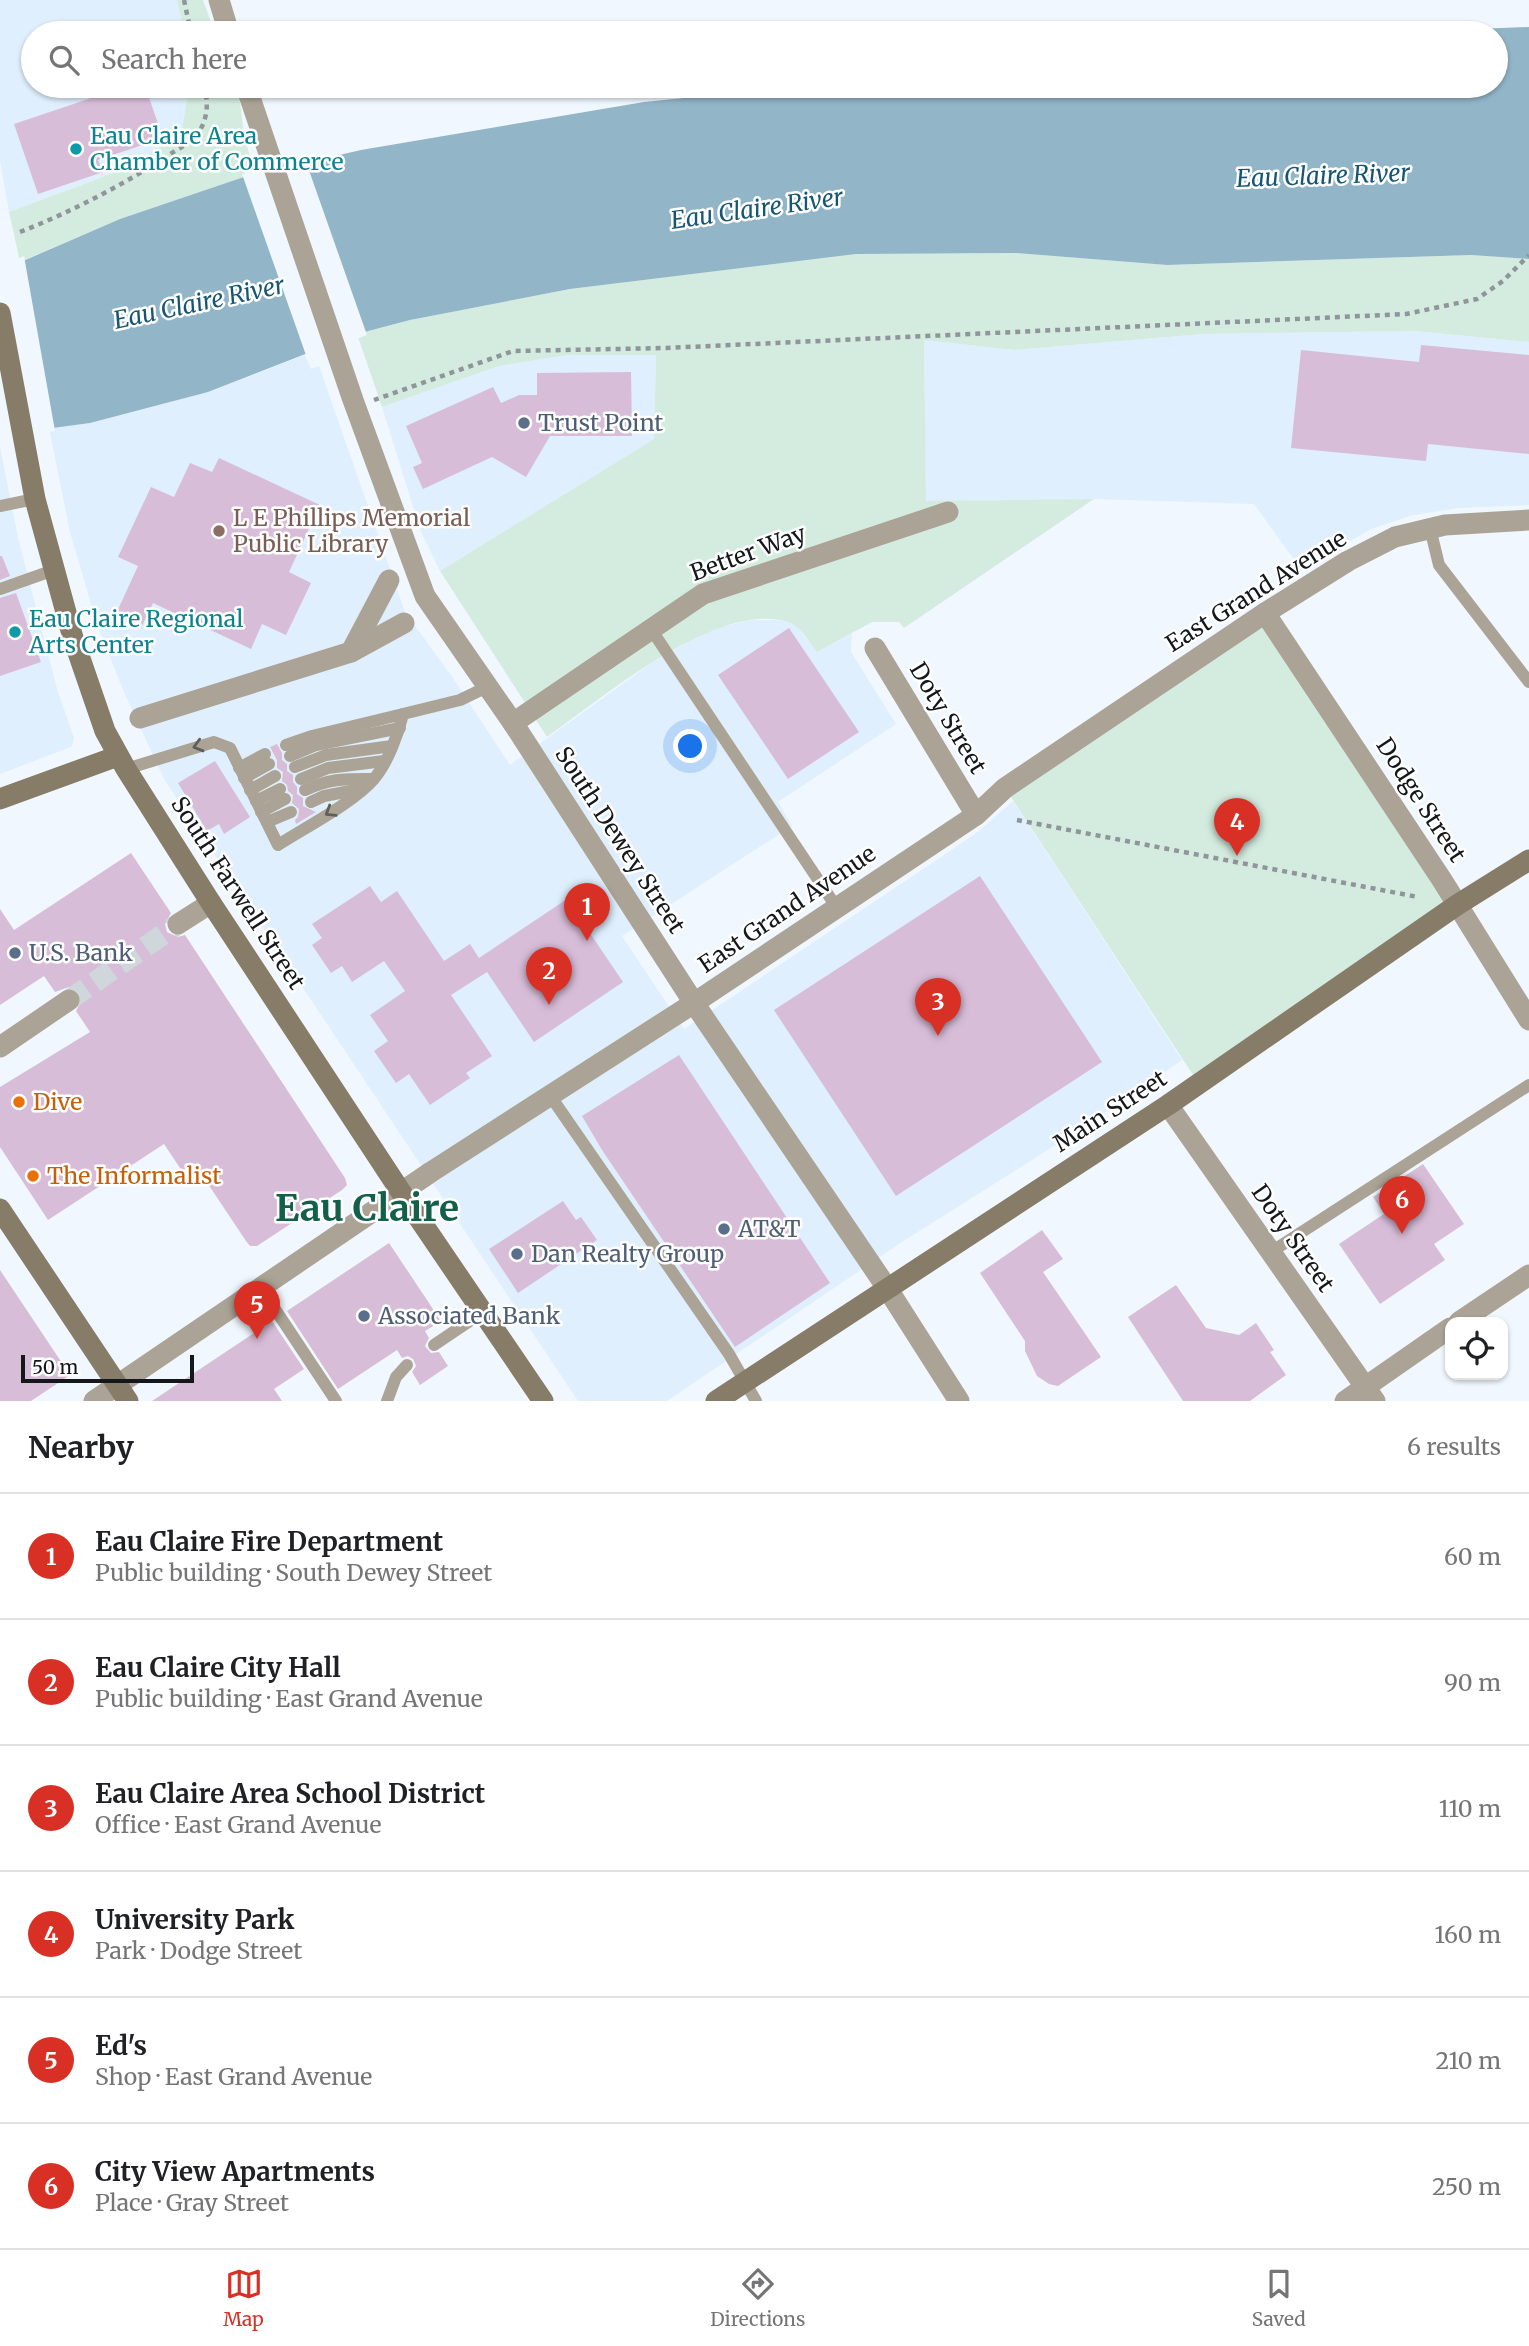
<!DOCTYPE html>
<html lang="en">
<head>
<meta charset="utf-8">
<style>
	:root { --surface:#fff; --page:#f6f6f6; --text:#202124; --muted:#757577; --line:#e0e0e0; --accent:#d93025 }
	body { margin:0; font-family:Merriweather,serif; background:var(--page); color:var(--text) }
	.controls { position:absolute; right:21px; bottom:21px; display:grid; overflow:hidden; border-radius:14px; box-shadow:0 2px 5px #0004 }
	.controls button { width:63px; height:63px; display:grid; place-items:center; padding:0; border:0; border-bottom:2px solid var(--line); background:var(--surface); color:var(--text); font:35px sans-serif }
	.scale { position:absolute; left:21px; bottom:18px; width:173px; box-sizing:border-box; padding-left:7px; border:4px solid #15181b; border-top:0; font-size:19px; line-height:24px; white-space:nowrap; color:#15181b; -webkit-text-stroke:5px #fff; paint-order:stroke }
	.you { position:absolute; left:691px; top:747px; width:24px; height:24px; margin:-18px; border:5px solid #fff; border-radius:50%; background:#1a73e8; box-shadow:0 0 0 10px #1a73e833 }
	.badge { display:grid; place-items:center; width:46px; height:46px; border-radius:50%; background:var(--accent); color:#fff; font-size:23px; font-weight:700 }
	.pin { position:absolute; translate:-50% -58px; filter:drop-shadow(0 2px 4px #0008) }
	.pin::after { content:''; position:absolute; top:37px; width:24px; height:21px; background:inherit; clip-path:polygon(0 0,100% 0,50% 100%) }
	.list { margin:0; padding:0; list-style:none }
	h2 { display:flex; justify-content:space-between; align-items:center; height:91px; margin:0; padding:0 28px; font-size:30px }
	h2 small { font-size:23px; font-weight:400; color:var(--muted) }
	.list li { display:grid; grid-template-columns:46px 1fr auto; gap:21px; align-items:center; box-sizing:border-box; height:126px; padding:0 28px; border-top:2px solid var(--line) }
	.list b { display:block; font-size:26px; white-space:nowrap }
	.list p { margin:0; font-size:23px; white-space:nowrap; color:var(--muted) }
	.list em { font-size:23px; font-style:normal; color:var(--muted) }
	.icon { flex:none; width:38px; height:38px; fill:none; stroke:currentColor; stroke-width:2; stroke-linecap:round; stroke-linejoin:round }
	.map { position:relative; flex:none; width:1529px; height:1401px; overflow:hidden }
	.search { position:absolute; background:var(--surface); box-shadow:0 2px 5px #0004; left:21px; right:21px; top:21px; height:77px; display:flex; align-items:center; gap:18px; box-sizing:border-box; padding:0 24px; border-radius:38px; color:var(--muted); font-size:26px }
	.sheet { height:847px; background:var(--surface) }
	nav { display:flex; justify-content:space-around; align-items:center; box-sizing:border-box; height:98px; border-top:2px solid var(--line); background:var(--surface); font-size:19px; color:var(--muted) }
	nav a { display:grid; justify-items:center; gap:4px }
	nav .on { color:var(--accent) }
	.map>svg:first-child { display:block }
	.built { fill:#dfeffd }
	.green { fill:#d4ece0 }
	.water { fill:#92b5c8 }
	.pier { fill:#f0f7fe }
	.building { fill:#d8bdd8 }
	.lines { fill:none; stroke-linecap:round; stroke-linejoin:round }
	.street-tunnel { stroke:#cfd6dc; stroke-width:21; stroke-dasharray:21 10; stroke-linecap:butt }
	.path { stroke:#8f959a; stroke-width:4.5; stroke-dasharray:5 5; stroke-linecap:butt }
	.lane { stroke:#aba496; stroke-width:12 }
	.street { stroke:#aba496; stroke-width:21 }
	.secondary { stroke:#867c68; stroke-width:21 }
	.oneway { stroke:#605e58 }
	.culture-dot { fill:#0f9aa8; stroke:#fff; stroke-width:2.5 }
	.service-dot { fill:#5c6f8a; stroke:#fff; stroke-width:2.5 }
	.education-dot { fill:#8d6e63; stroke:#fff; stroke-width:2.5 }
	.food-dot { fill:#e8710a; stroke:#fff; stroke-width:2.5 }
	.labels { text-anchor:middle; stroke-width:5; stroke-linejoin:round; paint-order:stroke }
	.culture-label { font-size:23px; fill:#0d838f; stroke:#fff; text-anchor:start }
	.service-label { font-size:23px; fill:#4e5e75; stroke:#fff; text-anchor:start }
	.education-label { font-size:23px; fill:#785e54; stroke:#fff; text-anchor:start }
	.street-label { font-size:23px; fill:#15181b; stroke:#fff }
	.food-label { font-size:23px; fill:#c56008; stroke:#fff; text-anchor:start }
	.water-label { font-size:24px; font-style:italic; fill:#175673; stroke:#fff }
	.town-label { font-size:37px; font-weight:bold; fill:#125f4a; stroke:#fff }
</style>
</head>
<body>
<div class="map">
<svg width="1529" height="1401" viewBox="0 0 1529 1401">
	<rect width="100%" height="100%" fill="#f0f7fe"/>
	<g class="built">
		<polygon points="0,0 177,0 184,33 33,33 33,86 189,86 181,136 111,174 9,212 0,161"/>
		<polygon points="1414,331 1529,342 1529,505 1459,508 1413,515 1371,529 1301,569 1254,504 1094,499 926,502 924,340 1014,350 1203,334"/>
		<polygon points="656,354 654,439 440,571 421,532 382,407 499,366 567,355"/>
		<polygon points="305,355 311,369 319,366 405,612 453,678 510,765 653,662 700,635 721,627 752,620 776,620 789,622 798,627 817,652 852,633 851,652 896,724 778,802 792,826 622,936 684,1029 953,849 979,831 1013,801 1182,1060 1084,1127 902,1242 667,1401 578,1401 164,779 123,690 96,621 70,532 49,428 90,423 208,392"/>
		<polygon points="0,447 18,538 57,689 74,738 72,746 63,750 0,774"/>
	</g>
	<g class="green">
		<polygon points="177,0 203,0 215,33 184,33"/>
		<polygon points="189,86 234,86 240,102 244,136 255,174 120,219 20,262 9,212 111,174 181,136"/>
		<path d="M1016,253L1167,265L1471,255L1529,259V342L1414,331L1203,334L1014,350L924,340L926,501L1094,499L904,628L899,622H872L817,652C809,642 801,626 788,622C717,600 603,698 547,737L440,571L654,439L656,355H567L499,366L382,407L357,334L410,320L570,289L856,254Z"/>
		<polygon points="1265,613 1457,905 1199,1084 1005,788"/>
	</g>
	<polygon class="water" points="1529,27 1529,259 1471,255 1167,265 1016,253 856,254 570,289 410,320 357,334 208,392 90,423 8,434 0,271 120,219 244,177 361,150 644,102 805,86 1496,86 1496,33 1378,33"/>
	<g class="pier">
		<polygon points="305,159 367,335 307,358 242,174"/>
		<polygon points="24,256 55,431 0,439 0,267"/>
	</g>
	<g class="building">
		<polygon points="127,86 145,86 163,138 98,160 103,172 38,194 14,124"/>
		<polygon points="1421,345 1529,355 1529,454 1428,444 1426,461 1291,448 1301,350 1419,362"/>
		<polygon points="631,372 632,436 550,436 526,477 492,457 423,489 413,467 422,463 406,426 493,387 501,403 519,395 537,395 537,373"/>
		<polygon points="219,458 320,505 289,572 311,583 286,635 262,624 251,649 153,603 141,628 115,616 138,566 118,557 151,487 174,497 190,463 212,472"/>
		<polygon points="0,556 2,556 10,576 0,580"/>
		<polygon points="16,593 41,662 0,676 0,598"/>
		<polygon points="789,628 859,732 788,779 718,675"/>
		<polygon points="277,744 282,753 282,760 287,764 287,771 293,775 293,782 297,787 297,794 303,798 303,806 316,812 296,824 295,820 298,817 299,809 292,803 293,795 288,791 287,785 282,781 283,772 277,768 277,760 270,747"/>
		<polygon points="215,761 250,817 224,834 219,824 207,831 178,783"/>
		<polygon points="131,853 171,913 165,924 167,932 178,937 185,935 345,1178 347,1185 342,1190 257,1246 250,1246 246,1241 194,1163 182,1171 164,1144 48,1220 0,1147 0,1087 90,1032 76,1011 82,1000 79,992 69,987 55,992 44,976 0,1005 0,909 14,930"/>
		<polygon points="980,876 1102,1062 896,1196 774,1010"/>
		<polygon points="370,886 381,902 397,891 444,961 470,944 479,958 567,899 623,982 534,1042 487,972 451,995 492,1056 466,1073 470,1078 430,1105 409,1074 396,1083 374,1051 388,1041 370,1015 405,991 384,961 352,982 342,966 331,973 312,945 322,938 312,924"/>
		<polygon points="679,1055 830,1283 735,1347 602,1150 582,1116"/>
		<polygon points="1423,1164 1464,1224 1434,1244 1445,1260 1380,1304 1339,1244 1384,1214 1373,1197"/>
		<polygon points="563,1201 576,1220 581,1217 597,1240 518,1293 489,1249"/>
		<polygon points="1042,1230 1063,1259 1043,1272 1101,1357 1058,1386 1049,1384 1037,1376 1025,1351 1025,1341 980,1273"/>
		<polygon points="389,1243 441,1321 425,1331 429,1338 425,1346 431,1353 439,1352 448,1366 420,1385 412,1372 416,1366 413,1359 408,1356 402,1358 397,1350 338,1389 287,1311"/>
		<polygon points="0,1270 70,1375 31,1401 0,1401"/>
		<polygon points="1176,1285 1206,1328 1239,1335 1256,1323 1274,1350 1270,1352 1286,1375 1250,1401 1183,1401 1128,1317"/>
		<polygon points="272,1321 304,1369 274,1389 282,1401 152,1401"/>
	</g>
	<g class="lines">
		<polyline class="street-tunnel" points="69,1000 178,924"/>
		<g class="path">
			<polyline points="184,0 191,33"/>
			<path d="M20,232C71,212 123,185 169,155C177,149 189,144 195,137C208,122 209,103 204,86"/>
			<polyline points="374,400 513,351 666,348 1406,314 1477,299 1503,281 1529,255"/>
			<polyline points="1017,820 1418,897"/>
		</g>
		<g class="lane">
			<polyline points="0,506 35,499"/>
			<polyline points="1430,528 1439,565 1529,682"/>
			<polyline points="0,589 54,570"/>
			<polyline points="651,629 837,908"/>
			<polyline points="286,745 312,736 403,714"/>
			<polyline points="290,756 316,745 400,728"/>
			<polyline points="295,767 326,755 392,746"/>
			<polyline points="239,768 265,754"/>
			<path d="M126,769L214,742L230,748L278,845C306,827 353,803 374,779C388,762 398,735 403,714L460,700L487,687"/>
			<polyline points="244,778 269,764"/>
			<polyline points="301,779 328,768 384,761"/>
			<polyline points="250,790 275,776"/>
			<path d="M305,790C331,778 346,779 373,779"/>
			<polyline points="256,801 280,789"/>
			<polyline points="311,802 324,796 361,789"/>
			<polyline points="261,812 285,799"/>
			<polyline points="267,822 291,812"/>
			<polyline points="549,1094 729,1354 756,1401"/>
			<polyline points="1271,1252 1529,1085"/>
			<polyline points="261,1288 336,1401"/>
			<polyline points="434,1345 483,1312"/>
			<polyline points="387,1401 396,1377 407,1365"/>
		</g>
		<g class="street">
			<polyline points="219,0 229,33"/>
			<polyline points="246,86 353,400 425,596 513,723 694,1003 887,1288 959,1401"/>
			<polyline points="1265,613 1442,880 1529,1020"/>
			<polyline points="875,648 976,815"/>
			<polyline points="351,652 389,580"/>
			<polyline points="140,718 351,652 404,623"/>
			<polyline points="513,723 703,594 948,512"/>
			<polyline points="178,924 211,903"/>
			<polyline points="0,1047 69,1000"/>
			<polyline points="1168,1105 1375,1401"/>
			<polyline points="1459,1322 1529,1275"/>
			<polyline points="94,1401 431,1172 694,1003 976,815 1005,788 1265,613 1348,561 1395,537 1445,525 1529,520"/>
			<polyline points="1345,1401 1450,1328"/>
		</g>
		<g class="secondary">
			<polyline points="0,313 35,499 73,638 105,731 126,769 211,903 401,1192 543,1401"/>
			<polyline points="0,799 118,756"/>
			<polyline points="0,1209 128,1401"/>
			<polyline points="716,1401 1168,1105 1457,905 1529,860"/>
		</g>
	</g>
	<defs><path id="oneway-chevron" d="M-2-3.5L2.5 0L-2 3.5" fill="none" stroke-width="1.6" stroke-linecap="round" stroke-linejoin="round" transform="scale(1.75)"/></defs>
	<g class="oneway">
		<use href="#oneway-chevron" transform="translate(198 746) rotate(164)"/>
		<use href="#oneway-chevron" transform="translate(330 812) rotate(148)"/>
	</g>
	<g class="culture-dot">
		<circle cx="76" cy="149" r="7"/>
		<circle cx="15" cy="632" r="7"/>
	</g>
	<g class="service-dot">
		<circle cx="524" cy="423" r="7"/>
		<circle cx="15" cy="953" r="7"/>
		<circle cx="724" cy="1229" r="7"/>
		<circle cx="517" cy="1254" r="7"/>
		<circle cx="364" cy="1316" r="7"/>
	</g>
	<circle class="education-dot" cx="219" cy="531" r="7"/>
	<g class="food-dot">
		<circle cx="19" cy="1102" r="7"/>
		<circle cx="33" cy="1176" r="7"/>
	</g>
	<g class="labels">
		<g class="culture-label">
			<text x="90" y="144">Eau Claire Area<tspan x="90" dy="26">Chamber of Commerce</tspan></text>
			<text x="29" y="627">Eau Claire Regional<tspan x="29" dy="26">Arts Center</tspan></text>
		</g>
		<g class="service-label">
			<text x="538" y="431">Trust Point</text>
			<text x="29" y="961">U.S. Bank</text>
			<text x="738" y="1237">AT&amp;T</text>
			<text x="531" y="1262">Dan Realty Group</text>
			<text x="378" y="1324">Associated Bank</text>
		</g>
		<g class="education-label">
			<text x="233" y="526">L E Phillips Memorial<tspan x="233" dy="26">Public Library</tspan></text>
		</g>
		<g class="street-label">
			<text transform="translate(748 553) rotate(-20)" y="8">Better Way</text>
			<text transform="translate(1256 591) rotate(-32)" y="8">East Grand Avenue</text>
			<text transform="translate(948 718) rotate(59)" y="8">Doty Street</text>
			<text transform="translate(1421 800) rotate(57)" y="8">Dodge Street</text>
			<text transform="translate(620 840) rotate(57)" y="8">South Dewey Street</text>
			<text transform="translate(238 893) rotate(57)" y="8">South Farwell Street</text>
			<text transform="translate(787 909) rotate(-34)" y="8">East Grand Avenue</text>
			<text transform="translate(1110 1111) rotate(-33)" y="8">Main Street</text>
			<text transform="translate(1293 1238) rotate(55)" y="8">Doty Street</text>
		</g>
		<g class="food-label">
			<text x="33" y="1110">Dive</text>
			<text x="47" y="1184">The Informalist</text>
		</g>
		<g class="water-label">
			<text transform="translate(1323 176) rotate(-2)" y="8">Eau Claire River</text>
			<text transform="translate(757 209) rotate(-8)" y="8">Eau Claire River</text>
			<text transform="translate(199 303) rotate(-12)" y="8">Eau Claire River</text>
		</g>
		<g class="town-label">
			<text x="367" y="1221">Eau Claire</text>
		</g>
	</g>
</svg>
<div class="controls">
<button><svg class="icon" aria-label="locate" viewBox="0 0 24 24"><circle cx="12" cy="12" r="6"/><path d="M12 2v4M12 18v4M2 12h4M18 12h4"/></svg></button>
</div>
<div class="scale">50 m</div>
<div class="you"></div>
<div class="pin badge" style="left:587px;top:941px">1</div>
<div class="pin badge" style="left:549px;top:1005px">2</div>
<div class="pin badge" style="left:938px;top:1036px">3</div>
<div class="pin badge" style="left:1237px;top:856px">4</div>
<div class="pin badge" style="left:257px;top:1339px">5</div>
<div class="pin badge" style="left:1402px;top:1234px">6</div>
<div class="search"><svg class="icon" aria-label="search" viewBox="0 0 24 24"><circle cx="10" cy="10" r="6"/><path d="M15 15l6 6"/></svg>Search here</div>
</div>
<section class="sheet">
<h2>Nearby<small>6 results</small></h2>
<ul class="list">
<li><span class="badge">1</span><div><b>Eau Claire Fire Department</b><p>Public building · South Dewey Street</p></div><em>60 m</em></li>
<li><span class="badge">2</span><div><b>Eau Claire City Hall</b><p>Public building · East Grand Avenue</p></div><em>90 m</em></li>
<li><span class="badge">3</span><div><b>Eau Claire Area School District</b><p>Office · East Grand Avenue</p></div><em>110 m</em></li>
<li><span class="badge">4</span><div><b>University Park</b><p>Park · Dodge Street</p></div><em>160 m</em></li>
<li><span class="badge">5</span><div><b>Ed's</b><p>Shop · East Grand Avenue</p></div><em>210 m</em></li>
<li><span class="badge">6</span><div><b>City View Apartments</b><p>Place · Gray Street</p></div><em>250 m</em></li>
</ul>
</section>
<nav>
<a class="on"><svg class="icon" aria-label="map" viewBox="0 0 24 24"><path d="M3 6l6-2 6 2 6-2v14l-6 2-6-2-6 2zM9 4v14M15 6v14"/></svg>Map</a>
<a><svg class="icon" aria-label="directions" viewBox="0 0 24 24"><path d="M12 3l9 9-9 9-9-9zM9 14v-3h6M13 9l2 2-2 2"/></svg>Directions</a>
<a><svg class="icon" aria-label="saved" viewBox="0 0 24 24"><path d="M7 4h10v16l-5-4-5 4z"/></svg>Saved</a>
</nav>
</body>
</html>
